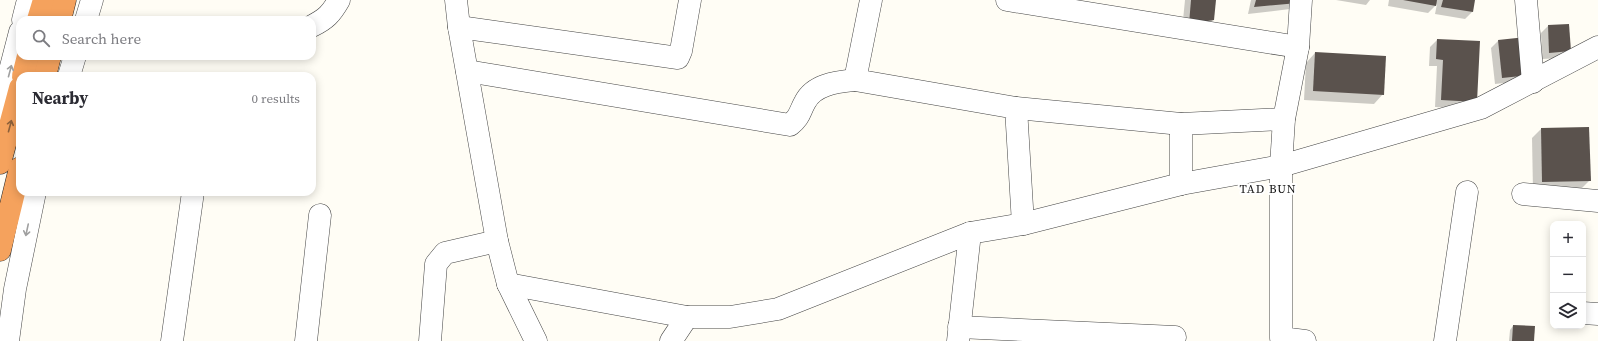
<!DOCTYPE html>
<html lang="en">
<head>
<meta charset="utf-8">
<style>
	:root { --surface:#fff; --page:#f2f2f3; --text:#2b2b33; --muted:#7c7c81; --line:#e1e1e2 }
	body { margin:0; font-family:"Source Serif 4",serif; background:var(--page); color:var(--text) }
	.controls { position:absolute; right:12px; bottom:12px; display:grid; overflow:hidden; border-radius:8px; box-shadow:0 2px 10px #0003 }
	.controls button { width:36px; height:36px; display:grid; place-items:center; padding:0; border:0; border-bottom:1px solid var(--line); background:var(--surface); color:var(--text); font:20px sans-serif }
	.list { margin:0; padding:0; list-style:none }
	h2 { display:flex; justify-content:space-between; align-items:center; height:52px; margin:0; padding:0 16px; font-size:17px }
	h2 small { font-size:13px; font-weight:400; color:var(--muted) }
	.icon { flex:none; width:22px; height:22px; fill:none; stroke:currentColor; stroke-width:2; stroke-linecap:round; stroke-linejoin:round }
	.map { position:relative; flex:none; width:1598px; height:341px; overflow:hidden }
	.search { position:absolute; background:var(--surface); box-shadow:0 2px 10px #0003; left:16px; top:16px; width:300px; height:44px; display:flex; align-items:center; gap:10px; box-sizing:border-box; padding:0 14px; border-radius:12px; color:var(--muted); font-size:15px }
	.panel { position:absolute; background:var(--surface); box-shadow:0 2px 10px #0003; left:16px; top:72px; width:300px; height:124px; border-radius:12px }
	.map>svg:first-child { display:block }
	.shadow { fill:#0003 }
	.building { fill:#5a524d }
	.lines { fill:none; stroke-linecap:round; stroke-linejoin:round }
	.minor-casing { stroke:#444; stroke-width:23 }
	.highway-casing { stroke:#222; stroke-width:23 }
	.minor { stroke:#fff; stroke-width:22 }
	.highway { stroke:#f5a25d; stroke-width:22 }
	.oneway { stroke:#a0a0a0 }
	.oneway2 { stroke:#8e613b }
	.labels { text-anchor:middle; stroke-width:4; stroke-linejoin:round; paint-order:stroke }
	.neighbourhood-label { font-size:12px; letter-spacing:1px; fill:#111; stroke:#fff }
</style>
</head>
<body>
<div class="map">
<svg width="1598" height="341" viewBox="0 0 1598 341">
	<rect width="100%" height="100%" fill="#fffdf5"/>
	<g class="shadow">
		<polygon points="1185,0 1215,0 1213,20 1206,27 1182,30"/>
		<polygon points="1251,0 1297,0 1290,9 1248,14"/>
		<polygon points="1336,0 1370,0 1366,5"/>
		<polygon points="1389,0 1474,0 1472,12 1465,19 1435,14 1437,4 1428,13 1388,6"/>
		<polygon points="1548,26 1570,51 1563,58 1542,59 1541,33"/>
		<polygon points="1525,38 1522,81 1495,84 1491,48 1498,41"/>
		<polygon points="1437,40 1469,109 1435,107 1437,66 1429,66 1430,47"/>
		<polygon points="1315,53 1383,94 1374,104 1304,100 1306,63"/>
		<polygon points="1541,129 1590,180 1580,190 1533,191 1532,138"/>
		<polygon points="1513,326 1533,341 1509,341 1510,330"/>
	</g>
	<g class="building">
		<polygon points="1191,0 1216,0 1214,20 1189,24"/>
		<polygon points="1256,0 1298,0 1298,3 1254,7"/>
		<polygon points="1403,0 1437,0 1436,6"/>
		<polygon points="1443,0 1475,0 1473,12 1441,7"/>
		<polygon points="1569,24 1571,51 1549,53 1548,25"/>
		<polygon points="1526,37 1530,75 1502,78 1498,40"/>
		<polygon points="1437,39 1480,41 1477,102 1441,100 1443,60 1436,59"/>
		<polygon points="1315,52 1386,56 1384,95 1313,91"/>
		<polygon points="1589,127 1591,181 1542,182 1541,128"/>
		<polygon points="1513,325 1535,326 1534,341 1512,341"/>
	</g>
	<g class="lines">
		<defs>
			<g id="minor">
				<polyline points="456,0 459,27 497,241 508,284 536,341"/>
				<polyline points="871,0 855,80 1016,108 1023,224"/>
				<polyline points="1007,0 1298,47"/>
				<polyline points="1301,0 1298,47 1284,119 1281,166 1281,338 1305,341"/>
				<polyline points="1526,0 1533,82"/>
				<polyline points="23,20 28,0"/>
				<polyline points="86,20 92,0"/>
				<path d="M312,26C326,19 331,14 339,0"/>
				<polyline points="459,27 678,58 681,51 690,0"/>
				<path d="M467,71L790,125C800,117 799,113 805,102C814,84 837,82 855,80"/>
				<polyline points="69,76 75,56"/>
				<polyline points="1016,108 1181,124 1284,119"/>
				<polyline points="0,109 20,32"/>
				<polyline points="1181,184 1181,124"/>
				<polyline points="1523,194 1598,201"/>
				<polyline points="508,284 687,317 730,317 778,309 970,233 1023,224 1181,184 1281,166 1481,108 1598,47"/>
				<polyline points="1583,313 1598,314"/>
				<polyline points="959,327 1175,337"/>
				<polyline points="8,341 15,289 35,192"/>
				<polyline points="172,341 193,192"/>
				<polyline points="306,341 320,215"/>
				<polyline points="430,341 436,264 445,253 497,241"/>
				<polyline points="671,341 687,317"/>
				<polyline points="958,341 970,233"/>
				<polyline points="1445,341 1467,192"/>
			</g>
			<g id="highway">
				<polyline points="38,20 44,0"/>
				<polyline points="60,20 65,0"/>
				<polyline points="23,76 28,56"/>
				<polyline points="45,76 50,56"/>
				<polyline points="0,163 20,88"/>
				<polyline points="0,250 20,168"/>
			</g>
		</defs>
		<use href="#minor" class="minor-casing"/>
		<use href="#highway" class="highway-casing"/>
		<use href="#minor" class="minor"/>
		<use href="#highway" class="highway"/>
	</g>
	<defs><path id="oneway-shaft" d="M-6 0H5M1.5-3L5.5 0L1.5 3" fill="none" stroke-width="1.6" stroke-linecap="round" stroke-linejoin="round"/></defs>
	<g class="oneway">
		<use href="#oneway-shaft" transform="translate(10 71) rotate(-75)"/>
		<use href="#oneway-shaft" transform="translate(27 230) rotate(102)"/>
	</g>
	<use class="oneway2" href="#oneway-shaft" transform="translate(10 126) rotate(-75)"/>
	<g class="labels">
		<g class="neighbourhood-label">
			<text x="1268" y="193">TAD BUN</text>
		</g>
	</g>
</svg>
<div class="controls">
<button>+</button>
<button>−</button>
<button><svg class="icon" aria-label="layers" viewBox="0 0 24 24"><path d="M12 4l9 5-9 5-9-5zM3 14l9 5 9-5"/></svg></button>
</div>
<div class="search"><svg class="icon" aria-label="search" viewBox="0 0 24 24"><circle cx="10" cy="10" r="6"/><path d="M15 15l6 6"/></svg>Search here</div>
<section class="panel">
<h2>Nearby<small>0 results</small></h2>
<ul class="list">
</ul>
</section>
</div>
</body>
</html>
